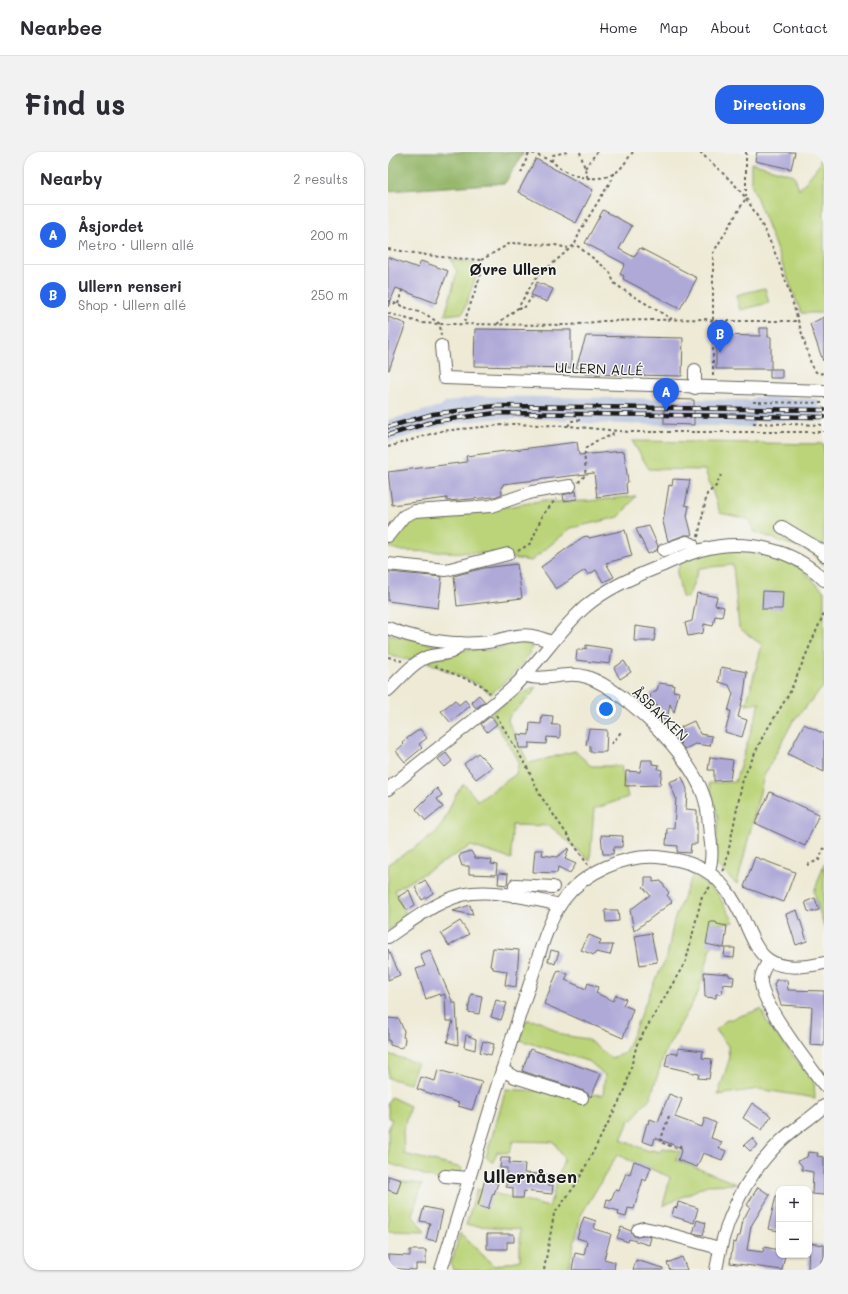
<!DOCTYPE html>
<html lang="en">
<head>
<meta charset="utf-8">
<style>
	:root { --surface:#fff; --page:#f2f2f3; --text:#2b2b33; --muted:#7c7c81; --line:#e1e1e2; --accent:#2563eb }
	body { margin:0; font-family:Mali,sans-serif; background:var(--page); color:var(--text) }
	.controls { position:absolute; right:12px; bottom:12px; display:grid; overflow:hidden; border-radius:8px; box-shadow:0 1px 3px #0004 }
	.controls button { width:36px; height:36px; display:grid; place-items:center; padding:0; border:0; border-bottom:1px solid var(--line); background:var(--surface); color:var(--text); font:20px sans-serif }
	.you { position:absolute; left:218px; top:557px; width:14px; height:14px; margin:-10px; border:3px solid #fff; border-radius:50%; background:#1a73e8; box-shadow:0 0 0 6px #1a73e833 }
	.badge { display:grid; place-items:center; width:26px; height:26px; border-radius:50%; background:var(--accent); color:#fff; font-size:13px; font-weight:700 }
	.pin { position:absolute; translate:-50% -33px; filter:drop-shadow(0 1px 2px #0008) }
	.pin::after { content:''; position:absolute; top:21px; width:14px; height:12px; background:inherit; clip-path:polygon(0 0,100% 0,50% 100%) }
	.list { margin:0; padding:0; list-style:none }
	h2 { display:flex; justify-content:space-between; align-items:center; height:52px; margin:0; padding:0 16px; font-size:17px }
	h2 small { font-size:13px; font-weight:400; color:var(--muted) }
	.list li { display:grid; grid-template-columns:26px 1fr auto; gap:12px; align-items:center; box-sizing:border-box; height:60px; padding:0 16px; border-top:1px solid var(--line) }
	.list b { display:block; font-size:15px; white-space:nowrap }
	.list p { margin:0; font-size:13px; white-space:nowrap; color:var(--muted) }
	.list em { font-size:13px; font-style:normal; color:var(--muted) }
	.map { position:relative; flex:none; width:436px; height:1118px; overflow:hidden; border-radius:16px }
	header { display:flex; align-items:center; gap:24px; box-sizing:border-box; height:56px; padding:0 20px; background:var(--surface); border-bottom:1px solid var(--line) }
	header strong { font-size:19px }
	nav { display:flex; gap:22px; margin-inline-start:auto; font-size:14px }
	.intro { display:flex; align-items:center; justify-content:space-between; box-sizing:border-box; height:96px; padding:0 24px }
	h1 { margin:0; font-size:28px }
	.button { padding:10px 18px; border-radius:16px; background:var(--accent); color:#fff; font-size:14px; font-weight:700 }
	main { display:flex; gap:24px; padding:0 24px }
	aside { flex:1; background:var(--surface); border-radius:16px; box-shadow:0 1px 3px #0004 }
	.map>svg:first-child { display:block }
	.industrial { fill:#bac4de }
	.green { fill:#bbd479; stroke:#6c784a }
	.forest { fill:#94b669; stroke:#586942 }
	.building { fill:#afa9d8 }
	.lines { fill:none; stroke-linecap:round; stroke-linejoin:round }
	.minor-casing { stroke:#66645d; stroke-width:14 }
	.path { stroke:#66645d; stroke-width:2; stroke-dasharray:3 3; stroke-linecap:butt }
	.minor { stroke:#fff; stroke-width:12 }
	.rail-casing { stroke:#1c1c1c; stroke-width:4.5 }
	.rail { stroke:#f6f6f2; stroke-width:3; stroke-dasharray:9; stroke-linecap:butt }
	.labels { text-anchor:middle; stroke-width:3; stroke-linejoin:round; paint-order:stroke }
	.street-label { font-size:14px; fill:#1c1c1c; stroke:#f6f6f2 }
	.neighbourhood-label { font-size:15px; font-weight:bold; fill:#1c1c1c; stroke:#f6f6f2 }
	.district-label { font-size:18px; font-weight:bold; fill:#1c1c1c; stroke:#f6f6f2 }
</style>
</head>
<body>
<header>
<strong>Nearbee</strong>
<nav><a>Home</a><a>Map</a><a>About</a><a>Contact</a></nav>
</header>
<div class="intro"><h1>Find us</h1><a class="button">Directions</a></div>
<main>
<aside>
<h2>Nearby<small>2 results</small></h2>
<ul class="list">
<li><span class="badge">A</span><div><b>Åsjordet</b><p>Metro · Ullern allé</p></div><em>200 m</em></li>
<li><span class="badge">B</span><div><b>Ullern renseri</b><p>Shop · Ullern allé</p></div><em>250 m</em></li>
</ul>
</aside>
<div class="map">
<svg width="436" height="1118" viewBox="0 0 436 1118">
	<rect width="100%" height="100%" fill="#f6f6f2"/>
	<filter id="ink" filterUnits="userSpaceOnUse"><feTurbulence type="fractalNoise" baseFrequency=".025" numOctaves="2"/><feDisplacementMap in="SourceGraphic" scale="8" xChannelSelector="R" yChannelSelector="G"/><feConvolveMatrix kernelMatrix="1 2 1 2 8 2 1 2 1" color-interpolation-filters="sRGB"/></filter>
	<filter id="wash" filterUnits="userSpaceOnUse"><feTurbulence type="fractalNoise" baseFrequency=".012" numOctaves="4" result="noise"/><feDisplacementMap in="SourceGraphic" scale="16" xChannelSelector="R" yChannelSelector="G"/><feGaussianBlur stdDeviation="0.9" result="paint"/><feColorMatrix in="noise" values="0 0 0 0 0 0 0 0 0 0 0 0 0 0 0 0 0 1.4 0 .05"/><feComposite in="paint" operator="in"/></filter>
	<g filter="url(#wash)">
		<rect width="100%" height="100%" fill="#eeead6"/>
		<polygon class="industrial" points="89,244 365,248 366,245 431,247 431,255 436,255 436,269 366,269 366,275 191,271 190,266 181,266 176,269 162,267 103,267 63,272 0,290 0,268 53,254 59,250"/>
		<g class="green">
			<polygon points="434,0 436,0 436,161 413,161 363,31 363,11 406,23 411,38 431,13"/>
			<polygon points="63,108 86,110 91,116 75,161 57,163 69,120"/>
			<polygon points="377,136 381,151 352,158 348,143"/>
			<polygon points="244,289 436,292 436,413 423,400 367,380 360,367 332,361 317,318 261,317"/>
			<polygon points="248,344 231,365 183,376 143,409 93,401 14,399 0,395 0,388 18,368 125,354 157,348 169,350 200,349"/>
			<polygon points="339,397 372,402 410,414 436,439 436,534 405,569 376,624 349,732 327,712 330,666 321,631 347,630 372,551 358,553 374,493 351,476 345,413 311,416 300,446 294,445 289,421 292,411 313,400"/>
			<path d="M0,482L50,493C29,508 26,511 0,503Z"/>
			<path d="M129,491L142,492L144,496C136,515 118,528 103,542L92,533L39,510L80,497L103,498Z"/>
			<path d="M148,535L146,540L122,563L120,569L139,608L142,611L187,599L203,614H233L240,645L206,657L202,709L162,674L124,673L123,707L83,694L7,738L19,764L0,779V712C11,705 41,688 49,679C60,667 65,640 76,632L90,649L128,622L131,609L102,562L125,545Z"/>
			<polygon points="436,712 436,775 426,740"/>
			<polygon points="305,722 329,741 346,770 330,772 310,841 277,900 262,947 253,955 245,968 242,967 233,988 261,999 264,998 271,1000 275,996 292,999 288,1008 349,1032 319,1033 275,1054 282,1025 229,1003 193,1063 180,1118 65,1118 63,1112 72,1081 106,1114 132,1108 132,1077 78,1073 89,1037 161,1055 176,1007 166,990 125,989 121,1001 109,1000 105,1011 98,1005 118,937 215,943 217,923 202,910 132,888 138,868 152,869 174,883 199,887 223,906 237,901 267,828 279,805 286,768"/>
			<polygon points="373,857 381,874 426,929 427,946 370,937 330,943 341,908 340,894 328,878 337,869"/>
			<polygon points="0,902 29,911 22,932 0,926"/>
			<polygon points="3,945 22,954 15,978 16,1002 74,1016 69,1034 0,1011 0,978 4,967 0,966 0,951"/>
			<polygon points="0,1028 34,1032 24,1063 37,1080 0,1079"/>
		</g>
		<polygon class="forest" points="0,0 136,0 117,31 0,39"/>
		<g id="blocks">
			<g class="building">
				<polygon points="369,0 407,0 403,17 367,9"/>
				<polygon points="148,7 205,38 188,71 130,40"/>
				<polygon points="215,58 244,74 231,97 246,105 252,96 309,126 292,157 235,127 236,124 232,122 237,112 197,91"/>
				<polygon points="0,105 30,116 33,109 60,119 48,151 8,136 0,155"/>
				<polygon points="149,130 165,137 159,150 143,143"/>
				<polygon points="0,165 18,172 1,218 0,218"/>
				<polygon points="436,165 436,208 435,209 422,172"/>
				<polygon points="372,176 380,176 380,185 383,185 383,217 394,217 394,226 382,226 382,217 328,217 328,183 372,184"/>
				<polygon points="87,177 183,178 183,216 86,214"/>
				<polygon points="198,184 295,186 294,224 197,222 197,216 188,216"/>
				<polygon points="276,247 306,248 306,273 276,272"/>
				<polygon points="189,290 191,303 236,299 240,330 238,332 239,341 209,345 206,321 115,332 115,334 113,335 114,342 106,345 59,349 59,346 4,353 0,320 71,311 79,310 78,304"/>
				<polygon points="285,327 302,328 297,353 301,354 299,364 304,383 297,383 280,389 275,370 281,333 284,334"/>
				<polygon points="188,339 189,347 176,349 175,343"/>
				<polygon points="261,374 270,394 269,398 260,402 248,377"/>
				<polygon points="237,378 244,404 218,411 226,425 215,430 208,418 200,423 197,418 168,437 153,415 195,385 200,384 201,386"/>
				<polygon points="129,412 134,446 69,454 66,424 96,416"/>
				<polygon points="0,420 54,425 50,456 0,449"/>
				<polygon points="375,439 395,440 394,457 374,457"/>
				<polygon points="309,441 329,445 327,453 336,455 334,465 327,464 325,474 316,472 315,481 300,484 297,471 304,469"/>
				<polygon points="247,474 268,477 266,489 246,489"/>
				<polygon points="198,493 224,497 222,512 188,508 189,498 194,498 195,496 198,497"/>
				<polygon points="236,509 243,520 232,527 226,516"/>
				<polygon points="333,515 359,520 356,542 350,565 359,568 354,585 337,580 343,559 340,559 345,542 341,533 331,530"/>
				<polygon points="271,531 286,533 285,539 291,540 286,561 282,552 279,568 272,567 274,555 251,549 262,546 263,541 269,538"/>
				<polygon points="91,543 97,550 88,556 83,550"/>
				<polygon points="67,548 71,553 77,548 82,554 62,570 53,559"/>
				<polygon points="154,563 165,564 164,573 172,573 172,586 159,585 158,592 141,591 141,596 131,596 129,582 141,583 142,571 153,572"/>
				<polygon points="103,564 109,572 99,580 93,572"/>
				<polygon points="306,569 312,582 324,584 322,594 307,592 297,597 293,593 291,587 297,584 293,575"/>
				<polygon points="416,572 436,582 436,620 400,602"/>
				<polygon points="32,577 39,586 31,592 34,596 17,610 8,599 16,592 14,590"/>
				<polygon points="201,577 219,578 218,600 202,600 202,594 198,593"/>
				<polygon points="58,601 64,609 57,615 50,607"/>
				<polygon points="90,601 104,615 88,627 76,612"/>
				<polygon points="322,605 345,608 342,628 326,629 326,618 320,618"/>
				<polygon points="254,608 264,608 264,612 271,613 270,617 274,618 272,633 237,634 238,619 252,620"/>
				<polygon points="294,625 299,637 298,657 309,658 309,692 303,692 302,701 289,700 290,694 278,693 279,676 286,676 288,646 281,630"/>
				<polygon points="49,636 54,643 49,647 55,655 38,669 28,657"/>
				<polygon points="382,640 431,662 417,694 367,671"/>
				<polygon points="213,683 235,684 234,695 226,695 225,702 215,702"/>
				<polygon points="181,696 177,707 188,712 182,721 170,715 169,721 145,720 147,698 155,698 154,703 169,705"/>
				<polygon points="83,699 87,706 104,708 103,712 109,713 108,723 81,722 81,714 74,714 71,705 73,702"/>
				<polygon points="367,705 407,720 396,750 356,735"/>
				<polygon points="111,721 120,722 119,733 110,732"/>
				<polygon points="257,725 265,725 265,730 273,729 281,741 279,743 284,750 246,779 242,758 262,743 255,735 257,733"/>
				<polygon points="37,728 45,741 34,748 27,735"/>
				<polygon points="21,738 27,753 19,758 10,745"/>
				<polygon points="427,746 431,758 423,760 420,759 417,750"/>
				<polygon points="82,753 85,763 65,759"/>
				<polygon points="217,758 230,758 231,769 218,770"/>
				<polygon points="409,758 419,789 408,793 398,762"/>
				<polygon points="72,769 81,782 61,794 53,781"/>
				<polygon points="322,770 328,770 329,772 339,774 336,796 318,792"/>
				<polygon points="263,781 269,810 252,813 247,784"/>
				<polygon points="201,783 213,788 211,793 225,793 222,803 208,800 206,803 193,798"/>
				<polygon points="105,796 131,798 128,835 117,833 119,819 105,817 105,815 102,814"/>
				<polygon points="337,796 347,796 346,806 336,805"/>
				<polygon points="0,797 12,823 0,828"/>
				<polygon points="42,798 65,851 68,851 70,893 59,890 65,869 58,869 57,842 52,844 51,842 38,847 28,817 37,814 32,802"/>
				<polygon points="163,798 171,800 167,812 160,809"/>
				<polygon points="170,818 180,822 177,828 198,837 200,831 210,835 208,841 225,849 228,843 238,847 235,853 245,857 235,886 156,852"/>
				<polygon points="316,820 341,822 341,824 346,825 345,833 335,832 334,842 328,842 328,846 317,845"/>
				<polygon points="388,828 399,828 400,838 436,839 436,894 422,893 424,855 393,853 386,833"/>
				<polygon points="83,842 94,844 91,862 80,860"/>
				<polygon points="108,848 119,851 113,868 103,865"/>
				<polygon points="0,866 11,867 16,879 15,885 17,886 16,894 12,896 2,893 2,889 0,889"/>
				<polygon points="78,883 88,887 87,898 76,895"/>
				<polygon points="95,889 106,892 103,903 92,900"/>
				<polygon points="290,896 315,899 314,906 324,907 321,927 310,926 311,922 277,914 280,901 290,902"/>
				<polygon points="142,897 213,922 203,945 196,939 134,919"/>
				<polygon points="50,918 94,930 84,958 70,954 71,951 29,937 33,925 47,929"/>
				<polygon points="281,942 294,947 287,965 314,975 317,966 328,971 323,986 334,990 331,996 338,999 334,1008 315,1001 309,1015 290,1008 294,996 267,986 265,993 254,989 259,971 261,972 262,967 270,970"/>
				<polygon points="364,951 383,964 374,978 355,966"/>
				<polygon points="364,986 370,993 362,999 356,993"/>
				<polygon points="420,1000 430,1001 429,1004 436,1005 436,1043 424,1042 425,1020 414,1018 414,1014 410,1009 419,1005"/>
				<polygon points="113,1006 122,1006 121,1011 137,1012 136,1021 162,1023 160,1033 165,1033 164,1042 136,1039 135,1046 125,1046 125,1036 118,1035 119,1016 112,1016"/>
				<polygon points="246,1009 263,1015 258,1029 255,1027 246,1057 240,1056 238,1065 230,1063 231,1059 217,1055 219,1047 223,1048 227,1038 231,1039 238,1021 242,1022"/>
				<polygon points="0,1024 13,1028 9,1041 0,1038"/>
				<polygon points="97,1027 110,1031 106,1042 105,1041 100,1057 90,1054"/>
				<polygon points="370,1035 382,1043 363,1074 359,1098 375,1100 376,1095 391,1098 390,1103 397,1103 394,1118 342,1111 345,1090 348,1091 350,1084 352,1084 355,1068 362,1055 359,1053"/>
				<polygon points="388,1044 391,1044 391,1079 380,1077"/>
				<polygon points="290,1050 310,1056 306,1071 284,1064 286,1055 289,1056"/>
				<polygon points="36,1055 55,1059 48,1089 38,1087 42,1071 32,1069"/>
				<polygon points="196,1065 208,1069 206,1077 223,1082 216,1107 227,1110 226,1118 184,1118 187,1101 196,1103 199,1089 189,1086"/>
				<polygon points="309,1068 318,1071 315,1083 305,1081"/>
				<polygon points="233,1075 243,1079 245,1083 248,1085 256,1084 263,1085 261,1093 241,1087 240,1090 229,1086"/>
				<polygon points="99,1082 126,1082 126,1090 119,1090 119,1097 99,1097"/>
				<polygon points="421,1091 436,1093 436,1108 433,1108 433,1118 420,1118"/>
				<polygon points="22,1098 38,1098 38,1112 28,1112 28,1118 0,1116 0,1103 22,1104"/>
				<polygon points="294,1105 299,1118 282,1118 279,1111"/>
				<polygon points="248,1108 275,1116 274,1118 245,1118"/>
			</g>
		</g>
	</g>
	<g filter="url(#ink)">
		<use href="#blocks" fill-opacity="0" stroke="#66645d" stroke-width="1"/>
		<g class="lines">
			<defs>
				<g id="minor">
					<polyline points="53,194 56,226 436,239"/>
					<polyline points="307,236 307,218"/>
					<polyline points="394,375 434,399 436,403"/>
					<polyline points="0,384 16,364 27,359 103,354 144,340 182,334"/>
					<polyline points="276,398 299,390 304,392 306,400"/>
					<polyline points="0,412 58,418 120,402"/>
					<path d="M0,476C25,487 64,493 91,491C122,489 131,475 163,490"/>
					<path d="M136,523C156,531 178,518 199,525C239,539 301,602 315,642C320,655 321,670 322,684C324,696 325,709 320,720"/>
					<path d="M0,538C12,527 24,511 39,505C50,501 68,504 72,491"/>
					<path d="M0,637C40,603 83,572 122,538C150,513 169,480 197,455C218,437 243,426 268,416C283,410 298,402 313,398C355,386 405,396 436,428"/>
					<polyline points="126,744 127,733 165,735"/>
					<path d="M0,785C25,768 53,745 84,741C112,738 144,747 172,753"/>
					<path d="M381,809C376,816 372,823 373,831C375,854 421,913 436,933"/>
					<polyline points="114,918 127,925 194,946"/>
					<polyline points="57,1024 81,1026"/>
					<polyline points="250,1078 256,1076 270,1079 331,1096"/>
					<path d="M53,1118C82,1026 108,934 138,843C149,813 157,771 177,746C197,720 236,703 269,705C294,707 320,714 336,735C373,780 356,829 436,811"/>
					<path d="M328,1118C336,1068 356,1025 393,989C406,976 423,967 436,954"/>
				</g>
			</defs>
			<use href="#minor" class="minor-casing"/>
			<g class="path">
				<path d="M179,0L165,3L164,9C179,25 207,32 227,21C235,16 239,7 245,0"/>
				<polyline points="192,0 200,27"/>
				<path d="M312,0C327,15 348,31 359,48C393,98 406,158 424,215L428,220L436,222"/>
				<polyline points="358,0 358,46 325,101 325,169 409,169"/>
				<polyline points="197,16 209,0"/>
				<polyline points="133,21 140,3 144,1 164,9"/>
				<polyline points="226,21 224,27 192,79 187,92 215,114 222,120 226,131 240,141 284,167"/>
				<polyline points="0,97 52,105 93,108 95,116 76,171"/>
				<polyline points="93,108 123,91 167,93 180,96"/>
				<polyline points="0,149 39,163 52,172 53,184"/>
				<polyline points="10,152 15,135"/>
				<polyline points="130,156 136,156 144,145"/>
				<polyline points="0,161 33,171 52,172 183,173 215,169 317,167 325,169 325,225"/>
				<polyline points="109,172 130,156 146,128 187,92"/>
				<polyline points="365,250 436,251"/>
				<polyline points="365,271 436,273"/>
				<polyline points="180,274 183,269 192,268"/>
				<polyline points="0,295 53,279 124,272 180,274 241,280 436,280"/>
				<path d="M190,330C204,322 193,308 198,296L208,289L224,283L226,279"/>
				<polyline points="310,385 319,342 328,334 333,323"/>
				<polyline points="130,399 143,391 154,364 168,347"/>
				<polyline points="0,505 14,509"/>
				<polyline points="47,514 93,533 102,541"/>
				<polyline points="108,563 140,617 152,643 200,713"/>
				<polyline points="223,592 233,580"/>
				<polyline points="419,713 431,708 436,696"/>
				<polyline points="335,719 337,716 355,627 375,584 401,542 436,461"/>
				<polyline points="281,964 272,990 288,996 291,996 294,991"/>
				<polyline points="156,1118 166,1062 189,1031 237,938 249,892 298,809 314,744 322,735"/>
			</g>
			<use href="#minor" class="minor"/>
			<defs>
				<g id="rail">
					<polyline points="0,275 45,262 107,254 436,258"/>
					<polyline points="0,283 47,269 108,261 436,265"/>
				</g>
			</defs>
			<use href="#rail" class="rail-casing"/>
			<use href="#rail" class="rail"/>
		</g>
	</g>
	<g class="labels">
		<g class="street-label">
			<text transform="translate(211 217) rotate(2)" y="5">ULLERN ALLÉ</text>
			<text transform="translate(272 562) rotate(44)" y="5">ÅSBAKKEN</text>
		</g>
		<g class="neighbourhood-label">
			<text x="125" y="123">Øvre Ullern</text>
		</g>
		<g class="district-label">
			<text x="142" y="1031">Ullernåsen</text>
		</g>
	</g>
</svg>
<div class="controls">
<button>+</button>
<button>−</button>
</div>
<div class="you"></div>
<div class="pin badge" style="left:278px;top:259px">A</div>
<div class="pin badge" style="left:332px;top:201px">B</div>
</div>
</main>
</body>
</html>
